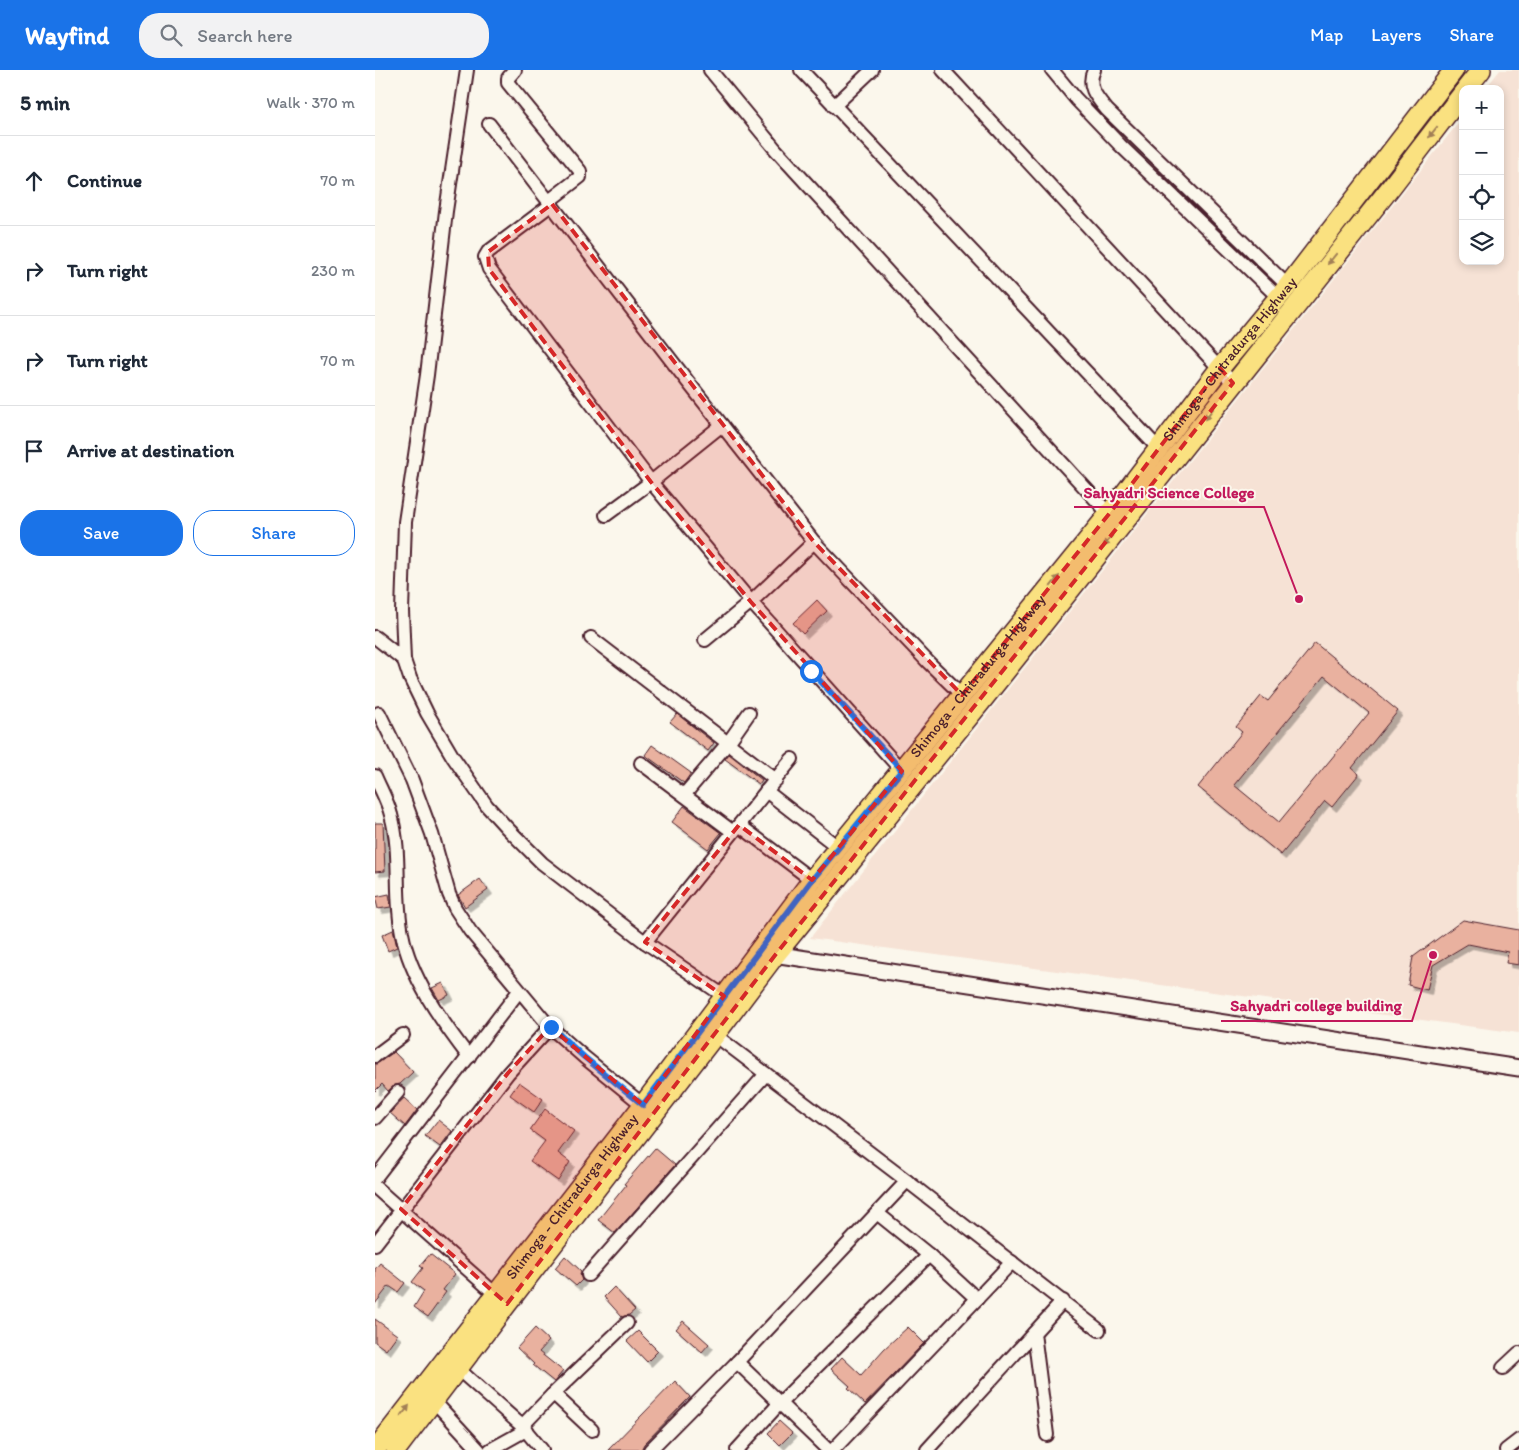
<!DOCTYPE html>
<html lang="en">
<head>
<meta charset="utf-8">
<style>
	:root { --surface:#fff; --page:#f2f2f3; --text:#1f2937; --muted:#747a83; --line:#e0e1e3; --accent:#1a73e8 }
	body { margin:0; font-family:Itim,sans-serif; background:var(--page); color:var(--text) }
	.controls { position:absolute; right:15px; top:15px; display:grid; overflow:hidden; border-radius:10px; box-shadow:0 2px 8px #0003 }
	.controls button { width:45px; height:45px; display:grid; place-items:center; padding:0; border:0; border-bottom:1px solid var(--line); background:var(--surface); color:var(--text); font:25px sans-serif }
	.stop { position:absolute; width:15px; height:15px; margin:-11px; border:4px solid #1a73e8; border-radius:50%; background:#fff }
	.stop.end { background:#1a73e8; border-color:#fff; box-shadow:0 1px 5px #0008 }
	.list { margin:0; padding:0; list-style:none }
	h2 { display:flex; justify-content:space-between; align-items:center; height:65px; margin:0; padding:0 20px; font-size:21px }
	h2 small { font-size:16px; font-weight:400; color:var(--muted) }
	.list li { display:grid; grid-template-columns:32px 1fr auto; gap:15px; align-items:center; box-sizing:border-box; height:90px; padding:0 20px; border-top:1px solid var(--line) }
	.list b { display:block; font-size:19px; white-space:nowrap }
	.list em { font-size:16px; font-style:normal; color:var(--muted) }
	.actions { display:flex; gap:10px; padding:15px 20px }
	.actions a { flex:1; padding:11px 0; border:1px solid var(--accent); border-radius:20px; text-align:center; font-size:18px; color:var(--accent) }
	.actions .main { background:var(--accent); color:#fff }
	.icon { flex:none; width:28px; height:28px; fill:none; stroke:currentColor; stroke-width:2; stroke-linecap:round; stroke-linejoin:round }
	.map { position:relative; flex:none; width:1144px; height:1380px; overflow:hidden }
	header { display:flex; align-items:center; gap:30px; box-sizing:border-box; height:70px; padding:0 25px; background:var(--accent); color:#fff }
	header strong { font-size:24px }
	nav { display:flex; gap:28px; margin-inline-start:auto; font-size:18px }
	.search { width:350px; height:45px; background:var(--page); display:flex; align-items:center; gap:12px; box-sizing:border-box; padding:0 18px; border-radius:20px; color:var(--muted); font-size:19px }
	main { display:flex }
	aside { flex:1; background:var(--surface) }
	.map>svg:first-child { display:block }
	.built { fill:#f6e2d5 }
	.building { fill:#e9b19f; stroke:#4a1f2b; fill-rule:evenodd; filter:url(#shadow) }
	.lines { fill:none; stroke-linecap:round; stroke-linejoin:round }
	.minor-casing { stroke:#4a1f2b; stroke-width:16 }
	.tertiary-casing { stroke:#4a1f2b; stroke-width:19 }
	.primary-casing { stroke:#4a1f2b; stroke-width:22 }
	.minor { stroke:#fbf7ec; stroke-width:12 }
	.tertiary { stroke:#fbf7ec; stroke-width:15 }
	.primary { stroke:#fae180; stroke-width:19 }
	.oneway { fill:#a28056 }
	.route { stroke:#1a73e8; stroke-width:6 }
	.marked { fill:#d62828; fill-opacity:0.2; stroke:#d62828; stroke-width:4; stroke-dasharray:10 6; stroke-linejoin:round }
	.labels { text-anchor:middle; stroke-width:4; stroke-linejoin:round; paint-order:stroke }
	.street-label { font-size:15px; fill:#4a1f2b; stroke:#fbf7ec }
	.leader { fill:none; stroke:#c2185b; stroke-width:2 }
	.callout-dot { fill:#c2185b; stroke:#fbf7ec; stroke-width:2 }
	.callout-label { font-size:16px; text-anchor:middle; font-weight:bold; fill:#c2185b; stroke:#fbf7ec; stroke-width:4; stroke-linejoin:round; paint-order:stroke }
</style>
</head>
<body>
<header>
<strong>Wayfind</strong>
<div class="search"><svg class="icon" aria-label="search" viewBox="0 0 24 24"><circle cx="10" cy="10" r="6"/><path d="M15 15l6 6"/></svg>Search here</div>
<nav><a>Map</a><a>Layers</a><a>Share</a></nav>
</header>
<main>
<aside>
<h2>5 min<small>Walk · 370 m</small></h2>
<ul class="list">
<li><svg class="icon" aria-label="ahead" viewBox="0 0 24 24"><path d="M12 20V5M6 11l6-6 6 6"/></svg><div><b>Continue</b></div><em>70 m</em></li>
<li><svg class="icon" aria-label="right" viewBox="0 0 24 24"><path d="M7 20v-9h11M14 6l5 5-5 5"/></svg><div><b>Turn right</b></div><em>230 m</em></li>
<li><svg class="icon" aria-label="right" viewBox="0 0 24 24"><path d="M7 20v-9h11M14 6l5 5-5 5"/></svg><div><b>Turn right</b></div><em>70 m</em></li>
<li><svg class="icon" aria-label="arrive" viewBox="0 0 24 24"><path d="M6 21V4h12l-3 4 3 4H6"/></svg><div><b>Arrive at destination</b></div></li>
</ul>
<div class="actions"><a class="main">Save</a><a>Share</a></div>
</aside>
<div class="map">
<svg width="1144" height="1380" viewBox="0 0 1144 1380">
	<defs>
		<filter id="shadow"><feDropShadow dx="4.5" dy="4.5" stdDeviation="0" flood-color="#0004"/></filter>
	</defs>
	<rect width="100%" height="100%" fill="#fbf7ec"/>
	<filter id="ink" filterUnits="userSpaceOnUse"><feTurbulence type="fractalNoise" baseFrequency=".02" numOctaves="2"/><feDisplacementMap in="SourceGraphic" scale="10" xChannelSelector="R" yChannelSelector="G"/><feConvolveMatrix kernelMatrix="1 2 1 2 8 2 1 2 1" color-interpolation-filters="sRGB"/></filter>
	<g filter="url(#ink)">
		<polygon class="built" points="1125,0 1144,0 1144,963 435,868 1088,47 1088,191 1125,191 1125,19 1110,19"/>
		<g class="building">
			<polygon points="442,530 452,541 428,564 418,553"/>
			<path d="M940,573L1023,641L977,698L984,704L957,737L950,731L906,785L823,717L867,662L861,657L886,626L893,631ZM949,606L994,643L904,752L859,715Z"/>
			<polygon points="302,644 339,673 333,681 295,652"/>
			<polygon points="277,675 316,703 309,713 270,685"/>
			<polygon points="354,684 387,710 384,714 350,689"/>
			<polygon points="309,736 346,763 333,779 297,752"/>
			<polygon points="0,753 8,753 10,801 0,802"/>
			<polygon points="105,809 113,820 90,837 83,825"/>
			<polygon points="14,824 16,837 3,839 0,827"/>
			<polygon points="1088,850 1144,860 1144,895 1131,893 1133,882 1093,874 1058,895 1052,920 1033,915 1038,887"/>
			<polygon points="18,860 22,877 13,881 7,865"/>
			<polygon points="68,913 74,925 64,930 57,918"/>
			<polygon points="19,982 38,1002 25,1014 20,1015 13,1021 7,1014 0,1021 0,995"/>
			<polygon points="144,1012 168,1029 159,1042 135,1025"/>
			<polygon points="29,1028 42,1040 30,1056 15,1043"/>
			<polygon points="170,1039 199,1061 183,1083 195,1092 183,1111 155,1091 170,1071 155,1060"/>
			<polygon points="63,1050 77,1061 65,1077 50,1066"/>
			<polygon points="280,1078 300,1095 240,1163 223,1150 251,1115 249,1114"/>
			<polygon points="55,1184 80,1204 68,1220 71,1222 53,1247 39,1237 49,1221 37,1212 48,1198 45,1196"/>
			<polygon points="190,1186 206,1201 205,1204 207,1210 201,1216 180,1198"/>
			<polygon points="5,1193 30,1213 23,1222 14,1216 0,1234 0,1199"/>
			<polygon points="239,1217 260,1240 254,1245 247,1247 229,1227"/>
			<polygon points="0,1249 22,1265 11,1280 0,1272"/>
			<polygon points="308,1251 334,1274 327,1282 301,1259"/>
			<polygon points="533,1257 549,1273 490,1334 473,1318 475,1316 456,1299 467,1287 486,1305 509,1279"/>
			<polygon points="160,1258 174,1271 164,1282 188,1301 179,1312 158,1295 159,1294 142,1278"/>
			<polygon points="263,1261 283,1281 272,1292 252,1271"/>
			<polygon points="300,1311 315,1327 269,1374 266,1380 233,1380"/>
			<polygon points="404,1351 417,1363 405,1375 393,1363"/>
		</g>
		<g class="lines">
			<defs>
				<g id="minor">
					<polyline points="92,0 71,141 52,305 30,452 27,541 29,590 35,608 52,643 78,687 112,736 132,758 167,793 270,872 349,926"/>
					<polyline points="140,0 133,8 133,13 205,101 205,107 174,131"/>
					<polyline points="335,0 401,80 734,444"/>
					<polyline points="426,0 784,379"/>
					<polyline points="568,0 858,313"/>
					<polyline points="677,0 701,29 745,75 903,227"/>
					<path d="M719,0C711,16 722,28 732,40L913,216"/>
					<polyline points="459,36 497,0"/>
					<polyline points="114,54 313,312 439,472 554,593 587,625"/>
					<polyline points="177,134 113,182 110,187 114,199 276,412 376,532 527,701"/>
					<polyline points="231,445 276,412 347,355"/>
					<polyline points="0,567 29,590"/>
					<polyline points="216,568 401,710"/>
					<polyline points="330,570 376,532 439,472"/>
					<polyline points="4,643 37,710 57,764 74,824 80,838 95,861 175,957 209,987 268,1035"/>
					<polyline points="266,693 358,762"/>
					<path d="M0,706C5,718 13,732 16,745C27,783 19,824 27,863C35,907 67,952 94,987"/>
					<polyline points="391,721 464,778"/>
					<polyline points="309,725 353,673 374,643"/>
					<polyline points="364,755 437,810"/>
					<polyline points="270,872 417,689"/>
					<polyline points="340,965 532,1111 724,1260"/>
					<polyline points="0,986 28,965"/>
					<polyline points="0,1048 23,1022"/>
					<polyline points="0,1108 144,921"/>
					<polyline points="0,1117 126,1229"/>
					<polyline points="502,1143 554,1185 602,1229"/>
					<polyline points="0,1174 133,1003 175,957"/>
					<polyline points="213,1205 391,1004"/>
					<polyline points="659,1263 672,1365"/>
					<polyline points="362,1292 453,1380"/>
					<polyline points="1128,1298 1144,1283"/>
					<polyline points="83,1299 147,1356 167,1380"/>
					<polyline points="177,1325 252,1253"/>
					<polyline points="59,1331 104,1380"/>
					<polyline points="147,1356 177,1325 182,1327 217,1360"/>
					<polyline points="115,1380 151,1360"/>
					<polyline points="275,1380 362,1292 532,1111"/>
					<polyline points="362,1380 404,1334 554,1185"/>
					<polyline points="458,1380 637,1192"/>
					<polyline points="552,1380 688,1231"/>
					<polyline points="1131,1380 1144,1370"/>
				</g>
				<polyline id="tertiary" points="392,883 1144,998"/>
				<g id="primary">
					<polyline points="1091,19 1106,0"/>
					<path id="s1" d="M0,1380L268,1035L437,810L734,444L845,298L913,216L1079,0"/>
					<polyline points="21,1380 132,1234 340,965 401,884 605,633 1016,117 1088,23"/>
				</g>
			</defs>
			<use href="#minor" class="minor-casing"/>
			<use href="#tertiary" class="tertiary-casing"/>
			<use href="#primary" class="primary-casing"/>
			<use href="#minor" class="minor"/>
			<use href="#tertiary" class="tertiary"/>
			<use href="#primary" class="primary"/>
		</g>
		<defs><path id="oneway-solid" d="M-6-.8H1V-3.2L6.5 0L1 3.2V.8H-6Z" transform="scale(1.25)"/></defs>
		<g class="oneway">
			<use href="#oneway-solid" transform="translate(1058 62) rotate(128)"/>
			<use href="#oneway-solid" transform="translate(957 189) rotate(129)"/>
			<use href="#oneway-solid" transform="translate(834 344) rotate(128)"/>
			<use href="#oneway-solid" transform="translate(733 471) rotate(128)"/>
			<use href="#oneway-solid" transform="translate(680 511) rotate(-51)"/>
			<use href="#oneway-solid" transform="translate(30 1341) rotate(-52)"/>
		</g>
	</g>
	<g class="lines" filter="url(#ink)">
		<polyline class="route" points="176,957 209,987 268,1035 437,810 527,700 436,601"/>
	</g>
	<path class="marked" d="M177,134L439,472L587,625L734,444L845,298L858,313L401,884L132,1234L26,1139L133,1003L175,957L268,1035L349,926L270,872L364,755L437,810L527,701L376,532L276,412L114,199L113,182Z"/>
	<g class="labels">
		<g class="street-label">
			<text dy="5" stroke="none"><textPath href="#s1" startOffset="1386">Shimoga - Chitradurga Highway</textPath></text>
			<text dy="5" stroke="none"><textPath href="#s1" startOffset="981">Shimoga - Chitradurga Highway</textPath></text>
			<text dy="5" stroke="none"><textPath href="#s1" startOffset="321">Shimoga - Chitradurga Highway</textPath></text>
		</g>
	</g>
	<path class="leader" d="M924 529L889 437H699M1058 885L1037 951H846"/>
	<g class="callout-dot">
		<circle cx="924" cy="529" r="5"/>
		<circle cx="1058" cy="885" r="5"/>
	</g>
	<g class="callout-label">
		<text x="794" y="428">Sahyadri Science College</text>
		<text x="941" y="941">Sahyadri college building</text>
	</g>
</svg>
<div class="controls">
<button>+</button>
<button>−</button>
<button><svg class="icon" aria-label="locate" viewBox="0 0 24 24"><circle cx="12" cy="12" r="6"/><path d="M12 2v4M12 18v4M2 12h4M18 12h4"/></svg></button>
<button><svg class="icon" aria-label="layers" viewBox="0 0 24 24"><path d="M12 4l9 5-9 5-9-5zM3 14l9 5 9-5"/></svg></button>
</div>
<div class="stop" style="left:436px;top:601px"></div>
<div class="stop end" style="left:176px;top:957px"></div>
</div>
</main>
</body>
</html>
